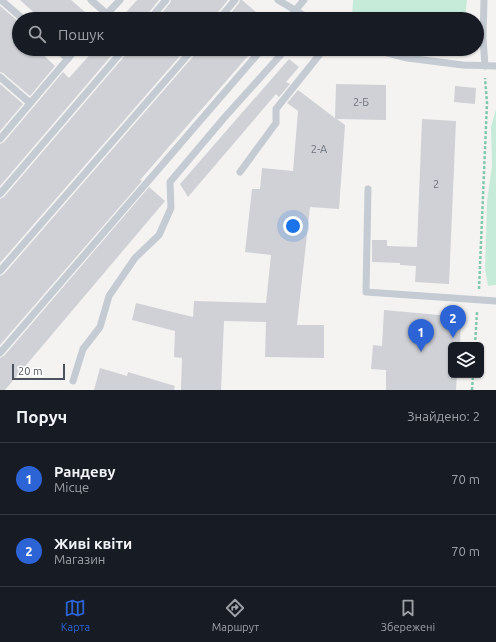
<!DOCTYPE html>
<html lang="uk">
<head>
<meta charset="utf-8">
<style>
	:root { --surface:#171b24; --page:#242831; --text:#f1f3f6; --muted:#9ea1a6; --line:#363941; --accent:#2c63d5 }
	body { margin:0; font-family:Ubuntu,sans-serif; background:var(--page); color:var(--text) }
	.controls { position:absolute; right:12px; bottom:12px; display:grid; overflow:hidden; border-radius:6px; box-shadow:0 1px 3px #0004 }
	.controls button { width:36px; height:36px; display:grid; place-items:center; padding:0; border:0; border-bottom:1px solid var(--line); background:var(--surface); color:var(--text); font:20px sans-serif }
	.scale { position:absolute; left:12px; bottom:10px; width:53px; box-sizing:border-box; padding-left:4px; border:2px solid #4b535e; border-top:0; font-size:11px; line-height:14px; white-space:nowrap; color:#4b535e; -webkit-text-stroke:3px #fff; paint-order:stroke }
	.you { position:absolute; left:293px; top:226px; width:14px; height:14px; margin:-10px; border:3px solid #fff; border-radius:50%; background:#1a73e8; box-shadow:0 0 0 6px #1a73e833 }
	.badge { display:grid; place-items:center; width:26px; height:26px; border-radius:50%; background:var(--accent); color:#fff; font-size:13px; font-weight:700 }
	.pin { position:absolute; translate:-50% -33px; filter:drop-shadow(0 1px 2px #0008) }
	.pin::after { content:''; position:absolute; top:21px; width:14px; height:12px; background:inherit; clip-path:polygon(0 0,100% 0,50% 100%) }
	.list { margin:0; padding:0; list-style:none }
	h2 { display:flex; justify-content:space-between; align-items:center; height:52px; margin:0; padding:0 16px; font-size:17px }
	h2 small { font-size:13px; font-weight:400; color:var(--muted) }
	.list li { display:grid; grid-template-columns:26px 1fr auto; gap:12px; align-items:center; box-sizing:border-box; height:72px; padding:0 16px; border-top:1px solid var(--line) }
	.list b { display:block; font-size:15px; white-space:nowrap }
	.list p { margin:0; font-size:13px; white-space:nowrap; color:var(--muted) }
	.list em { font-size:13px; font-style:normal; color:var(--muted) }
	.icon { flex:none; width:22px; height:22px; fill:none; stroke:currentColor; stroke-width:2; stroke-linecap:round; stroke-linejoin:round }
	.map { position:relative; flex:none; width:496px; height:390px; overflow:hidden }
	.search { position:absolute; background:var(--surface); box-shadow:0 1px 3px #0004; left:12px; right:12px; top:12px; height:44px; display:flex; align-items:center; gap:10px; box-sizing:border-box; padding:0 14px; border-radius:22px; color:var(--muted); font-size:15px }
	.sheet { height:196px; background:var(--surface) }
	nav { display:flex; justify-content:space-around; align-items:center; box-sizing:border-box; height:56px; border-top:1px solid var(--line); background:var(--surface); font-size:11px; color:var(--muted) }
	nav a { display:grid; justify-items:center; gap:2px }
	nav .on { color:var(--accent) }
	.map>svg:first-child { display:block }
	.green { fill:#c6ecd9 }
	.building { fill:#d0d1d6 }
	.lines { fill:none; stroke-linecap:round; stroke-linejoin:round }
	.path { stroke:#81c8ac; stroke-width:2.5; stroke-dasharray:3 2; stroke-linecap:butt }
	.service { stroke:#c4cbd2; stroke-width:7 }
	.labels { text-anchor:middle; stroke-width:3; stroke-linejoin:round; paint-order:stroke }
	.number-label { font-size:11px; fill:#6c727c }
</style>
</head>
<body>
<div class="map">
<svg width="496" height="390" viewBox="0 0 496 390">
	<rect width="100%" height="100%" fill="#f4f3f2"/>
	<g class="green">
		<polygon points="353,0 467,0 465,19 352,19"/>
		<polygon points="496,109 496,285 488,286 485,269 487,201 492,166 491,127"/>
	</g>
	<g class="building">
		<polygon points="20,0 71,0 93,19 41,19"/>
		<polygon points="137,0 159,0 146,16 145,19 120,19"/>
		<polygon points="171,0 228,0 215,16 214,19 157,19 170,3"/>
		<polygon points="240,0 242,0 264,19 226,19 239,3"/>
		<polygon points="0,6 19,22 19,49 37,49 55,66 30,96 3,73 0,72"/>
		<polygon points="95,49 117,49 0,186 0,144 4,142 63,72 69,78"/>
		<polygon points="129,49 186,49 0,263 0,199 4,197 128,52"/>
		<polygon points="198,49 254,49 140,180 142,181 0,345 0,276 4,274 197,52"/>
		<polygon points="289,59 299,67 286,82 290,84 279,97 276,94 188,197 180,184"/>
		<polygon points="0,84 23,104 0,131"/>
		<polygon points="336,84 386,85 386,120 337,119 345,125 339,209 310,207 297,325 324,325 324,358 265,357 266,322 224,321 221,390 181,390 182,358 174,357 175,331 132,320 136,303 193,317 194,301 266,303 271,255 245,252 252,189 260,189 262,168 293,171 298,111 287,103 298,90 335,118"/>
		<polygon points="455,86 476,88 475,104 454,102"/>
		<polygon points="422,119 456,121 449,284 415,282 416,266 400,265 400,263 372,262 372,240 387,240 387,246 417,247"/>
		<polygon points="149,187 165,201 5,390 0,390 0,358 4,356"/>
		<polygon points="384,310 461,317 460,345 451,345 451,375 457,375 456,390 386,390 386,370 371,369 373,345 382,346"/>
		<polygon points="100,368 127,376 128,372 175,386 174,390 94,390"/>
	</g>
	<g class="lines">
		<g class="path">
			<polyline points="479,289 487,103 485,78"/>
			<polyline points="475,345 477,312"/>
			<polyline points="472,390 473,375"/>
		</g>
		<g class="service">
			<polyline points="1,0 23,19"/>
			<polyline points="91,0 107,14"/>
			<polyline points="278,0 310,19"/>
			<polyline points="484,0 483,38 485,66"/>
			<polyline points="102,19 120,0"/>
			<polyline points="150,19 166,0"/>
			<polyline points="219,19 235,0"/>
			<polyline points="288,19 304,0"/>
			<polyline points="57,49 68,59"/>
			<polyline points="372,49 407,58 463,65 496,66"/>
			<polyline points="0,77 30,103"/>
			<polyline points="0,139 76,49"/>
			<polyline points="240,172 276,123 276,109 324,49"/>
			<polyline points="368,189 366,292 496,301"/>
			<polyline points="0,194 124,49"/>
			<polyline points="0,271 193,49"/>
			<polyline points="0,353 262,49"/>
			<polyline points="73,381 83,349 100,327 109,296 135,258 159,235 171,208 170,182 224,118 286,49"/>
		</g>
	</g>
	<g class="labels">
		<g class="number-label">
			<text x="361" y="106">2-Б</text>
			<text x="319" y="153">2-А</text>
			<text x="436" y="188">2</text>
		</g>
	</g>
</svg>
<div class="controls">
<button><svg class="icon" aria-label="layers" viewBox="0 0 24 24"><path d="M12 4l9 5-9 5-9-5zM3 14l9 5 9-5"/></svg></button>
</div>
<div class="scale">20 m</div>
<div class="you"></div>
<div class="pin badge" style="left:421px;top:352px">1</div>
<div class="pin badge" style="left:453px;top:338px">2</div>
<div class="search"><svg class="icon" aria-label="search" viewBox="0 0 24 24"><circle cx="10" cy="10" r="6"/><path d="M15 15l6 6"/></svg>Пошук</div>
</div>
<section class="sheet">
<h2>Поруч<small>Знайдено: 2</small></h2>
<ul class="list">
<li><span class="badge">1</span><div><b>Рандеву</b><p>Місце</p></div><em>70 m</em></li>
<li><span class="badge">2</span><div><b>Живі квіти</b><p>Магазин</p></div><em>70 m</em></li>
</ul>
</section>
<nav>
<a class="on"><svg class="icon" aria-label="map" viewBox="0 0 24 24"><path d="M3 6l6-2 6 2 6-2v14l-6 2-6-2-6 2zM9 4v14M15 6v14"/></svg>Карта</a>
<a><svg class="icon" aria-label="directions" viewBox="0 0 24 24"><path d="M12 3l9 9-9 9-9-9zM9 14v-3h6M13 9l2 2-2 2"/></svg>Маршрут</a>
<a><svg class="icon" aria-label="saved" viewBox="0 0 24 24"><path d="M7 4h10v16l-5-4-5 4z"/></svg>Збережені</a>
</nav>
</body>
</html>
